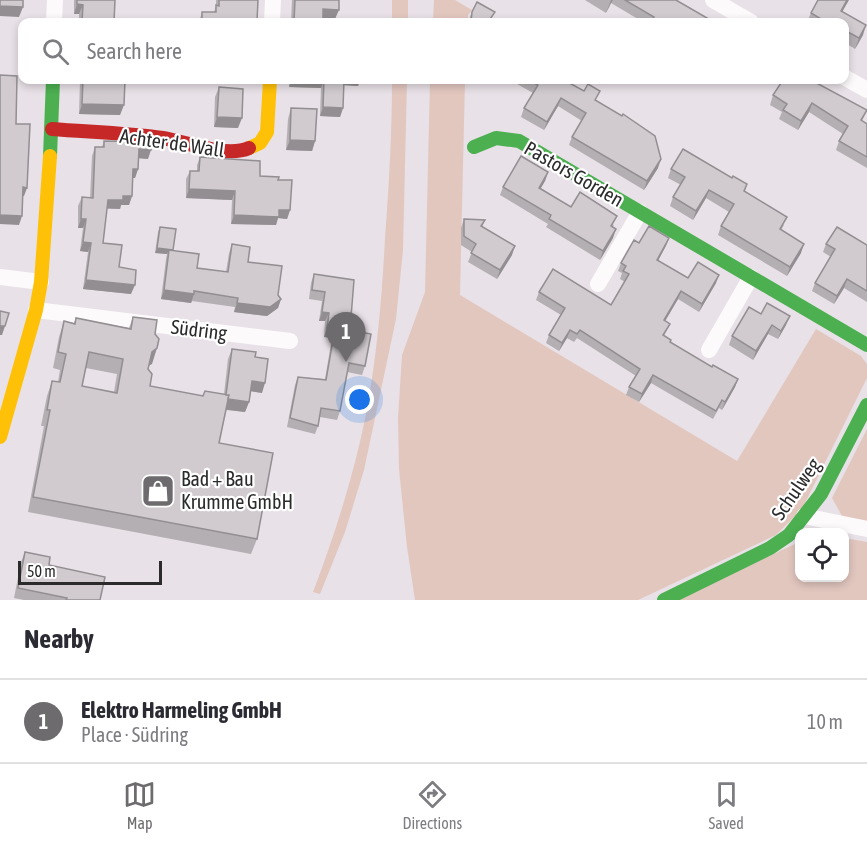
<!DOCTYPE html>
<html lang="en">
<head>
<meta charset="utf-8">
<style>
	:root { --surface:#fff; --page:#f7f7f7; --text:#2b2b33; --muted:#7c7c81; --line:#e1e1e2; --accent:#6d6b6d }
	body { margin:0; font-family:"Asap Condensed",sans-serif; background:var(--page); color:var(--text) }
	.controls { position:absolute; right:18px; bottom:18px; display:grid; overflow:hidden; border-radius:12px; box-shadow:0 3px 9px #0003 }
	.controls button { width:54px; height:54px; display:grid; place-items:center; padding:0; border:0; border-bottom:2px solid var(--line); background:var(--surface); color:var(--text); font:30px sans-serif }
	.scale { position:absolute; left:18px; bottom:15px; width:144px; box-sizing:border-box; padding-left:6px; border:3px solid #2b2b2b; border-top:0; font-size:16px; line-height:21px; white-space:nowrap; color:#2b2b2b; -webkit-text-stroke:4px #fff; paint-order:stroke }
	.you { position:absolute; left:360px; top:400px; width:21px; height:21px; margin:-15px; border:4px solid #fff; border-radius:50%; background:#1a73e8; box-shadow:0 0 0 9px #1a73e833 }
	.badge { display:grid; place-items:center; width:39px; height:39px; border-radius:50%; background:var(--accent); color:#fff; font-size:20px; font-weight:700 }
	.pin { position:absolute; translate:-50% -50px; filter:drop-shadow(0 2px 3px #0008) }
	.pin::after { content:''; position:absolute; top:32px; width:21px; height:18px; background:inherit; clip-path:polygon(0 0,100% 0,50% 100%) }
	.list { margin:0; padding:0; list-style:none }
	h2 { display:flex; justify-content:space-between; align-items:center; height:78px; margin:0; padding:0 24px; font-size:26px }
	h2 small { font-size:20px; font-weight:400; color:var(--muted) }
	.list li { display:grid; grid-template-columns:39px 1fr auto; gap:18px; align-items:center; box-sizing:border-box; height:84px; padding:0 24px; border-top:2px solid var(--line) }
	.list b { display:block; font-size:22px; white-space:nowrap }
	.list p { margin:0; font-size:20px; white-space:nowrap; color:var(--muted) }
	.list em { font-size:20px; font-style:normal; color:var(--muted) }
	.icon { flex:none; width:33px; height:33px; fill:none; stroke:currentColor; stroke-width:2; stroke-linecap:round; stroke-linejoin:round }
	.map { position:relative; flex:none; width:867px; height:600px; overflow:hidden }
	.search { position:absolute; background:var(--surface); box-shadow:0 3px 9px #0003; left:18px; right:18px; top:18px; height:66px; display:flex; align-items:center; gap:15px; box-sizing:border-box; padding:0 21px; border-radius:12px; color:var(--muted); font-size:22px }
	.sheet { height:162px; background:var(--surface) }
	nav { display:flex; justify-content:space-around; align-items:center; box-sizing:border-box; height:84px; border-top:2px solid var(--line); background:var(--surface); font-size:16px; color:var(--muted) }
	nav a { display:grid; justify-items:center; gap:3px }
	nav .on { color:var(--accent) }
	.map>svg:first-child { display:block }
	.green { fill:#e2c7bf }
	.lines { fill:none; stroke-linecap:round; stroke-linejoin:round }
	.street { stroke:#fcfafb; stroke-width:16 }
	.fast { stroke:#4caf50; stroke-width:14 }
	.slow { stroke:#ffc107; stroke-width:14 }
	.jam { stroke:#c62828; stroke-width:14 }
	.wall { fill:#b4afb2; fill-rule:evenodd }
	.shaded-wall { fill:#928e91 }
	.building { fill:#d1cbcf; stroke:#928e91; stroke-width:1.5; fill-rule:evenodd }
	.labels { text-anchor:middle; stroke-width:4.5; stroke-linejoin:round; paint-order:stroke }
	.street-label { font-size:20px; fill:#2b2b2b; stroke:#fff }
	.poi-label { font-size:20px; fill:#2b2b2b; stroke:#fff; text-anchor:start }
</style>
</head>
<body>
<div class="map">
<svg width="867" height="600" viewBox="0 0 867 600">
	<rect width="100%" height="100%" fill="#e8e1e7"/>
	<g class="green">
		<rect x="392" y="0" width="16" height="22"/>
		<polygon points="434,0 455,0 472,10 468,15 468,22 433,22"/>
		<path d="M392,80H407L403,250L396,319L364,470L345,532L320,594L313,592C335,534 354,475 366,414C377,356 382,297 385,238C389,185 392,133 392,80Z"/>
		<polygon points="430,80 465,80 460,295 737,461 816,329 861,356 867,364 867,378 802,509 776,535 638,600 415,600 407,547 399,469 398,418 402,355 425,292"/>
		<polygon points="867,429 867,529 847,525 832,498"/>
		<polygon points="845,538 867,542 867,600 676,600 799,542 800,578 844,578"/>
	</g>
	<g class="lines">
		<g class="street">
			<polyline points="713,0 751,22"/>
			<polyline points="54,22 55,0"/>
			<polyline points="272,22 273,0"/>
			<polyline points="844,77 867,90"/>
			<polyline points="0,277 41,282"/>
			<polyline points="598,284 640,212"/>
			<polyline points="36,310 290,341"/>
			<polyline points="709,350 751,277"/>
			<polyline points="804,516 867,529"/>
		</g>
		<g class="fast">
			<polyline points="474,147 496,138 519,141 867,345"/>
			<polyline points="50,156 53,80"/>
			<polyline points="664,600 770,548 789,535 821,494 867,405"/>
		</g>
		<g class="slow">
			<polyline points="249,148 260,143 267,132 270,80"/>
			<polyline points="0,437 36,310 41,282 50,156"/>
		</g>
		<path class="jam" d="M52,129C89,132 126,133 163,138C187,142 226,158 249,148"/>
	</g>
	<g class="wall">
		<polygon points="74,0 115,0 114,22 79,22 79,14 74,14"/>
		<polygon points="216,0 258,0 257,22 199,22 202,12 214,12 216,6"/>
		<polygon points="292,0 339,0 335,19 323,18 323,22 291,22"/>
		<polygon points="585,0 676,0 714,22 643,22 611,3 606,13"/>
		<polygon points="842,11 863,35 855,49 844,42 844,22 807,22 811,13"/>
		<polygon points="472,12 491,22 468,22"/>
		<polygon points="80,80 125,80 120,115 79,114"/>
		<polygon points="289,80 360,80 358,86 344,85 343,108 340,117 320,116 321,88 289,87"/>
		<polygon points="488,80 507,80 504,84 498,80 489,83"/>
		<polygon points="510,80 564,80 597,101 658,168 644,190 569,145 572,137 582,121 558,106 544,130 521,117 524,108 533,93"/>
		<polygon points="219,87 238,128 214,127 215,97"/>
		<polygon points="773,95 867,110 862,121 867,124 867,168 836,150 839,141 843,134 809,112 798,130 779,119 782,112 770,105"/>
		<polygon points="291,108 315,141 312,151 286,150 288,119"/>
		<polygon points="104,141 148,159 139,158 138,169 135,178 133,178 132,196 129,205 121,205 120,209 107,209 103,243 119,267 131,294 83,289 88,252 80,251 83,228 78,228 78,206 82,197 90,198 92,156 95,147 102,147"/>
		<polygon points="200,157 260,176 278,180 290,210 287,219 278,218 276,225 231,224 232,200 186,198 186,179 190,171 197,171 197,165"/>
		<polygon points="671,169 732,178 747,184 745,191 784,225 781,230 801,253 787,276 718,235 721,226 729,212 706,198 693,220 670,206 673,197 681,185 668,178"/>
		<polygon points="548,172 545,181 541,188 571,207 614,225 612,227 613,238 600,260 546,227 548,224 500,195 503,187"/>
		<polygon points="464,219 485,220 482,227 512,255 497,279 468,262 472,252 461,245 461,228"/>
		<polygon points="160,227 173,251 197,268 226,272 229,253 232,244 281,299 278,308 267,316 234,312 235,307 192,301 191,303 161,299 166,259 167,254 155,253 158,232"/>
		<polygon points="669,238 658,261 688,278 716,283 699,312 678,299 665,321 670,324 664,336 670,342 712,367 738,379 735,387 722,410 719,408 713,419 651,383 639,402 626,395 629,387 636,376 577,338 574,342 567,338 559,351 546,343 549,335 561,315 536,300 539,292 611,305 625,282 620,279 622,273 618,271 621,263 639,243"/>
		<polygon points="826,244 867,245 867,302 844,288 834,304 812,291 815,283 831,257 823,252"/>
		<polygon points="314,274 350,330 365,366 362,375 347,372 340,411 337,420 320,417 318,426 315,434 287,427 295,385 298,377 325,379 332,338 324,337 325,321 319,321 322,301 309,299 311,283"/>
		<polygon points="761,314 786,325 778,339 768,334 753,360 729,345 732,336"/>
		<path d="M133,317L155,334L152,364L149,365L148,369L150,386L203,396L205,391L224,394L228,359L232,349L255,357L262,393L251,391L249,402L245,412L226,410L219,443L257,539L251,554L28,512L44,426H41L47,396L52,381L58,382L60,370L53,368L59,337L64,321L74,323L76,318L129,328ZM86,368L117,374L114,392L82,386Z"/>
		<polygon points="25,552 49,565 100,600 24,600 14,598 21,562"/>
	</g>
	<g class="shaded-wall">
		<polygon points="611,0 613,0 611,3 606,13"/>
		<polygon points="847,0 849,0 837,21 841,11"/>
		<polygon points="77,4 83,5 79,14 74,14"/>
		<polygon points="0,6 23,7 19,17 0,16"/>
		<polygon points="323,9 339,10 335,19 320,18"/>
		<polygon points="866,25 863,35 855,49 859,38"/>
		<polygon points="292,80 324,80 321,88 289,87"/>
		<polygon points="343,80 360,80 358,86 341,85"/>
		<polygon points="490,80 498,80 489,83"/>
		<polygon points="561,98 558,106 544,130 547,122"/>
		<polygon points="812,103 809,112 798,130 801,121"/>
		<polygon points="82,104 124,105 120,115 79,114"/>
		<polygon points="323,107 343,108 340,117 320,116"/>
		<polygon points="217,117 242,118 238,128 214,127"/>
		<polygon points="290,140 315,141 312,151 286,150"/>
		<polygon points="139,149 151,150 148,159 136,158"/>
		<polygon points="661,159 658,168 644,190 647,181"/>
		<polygon points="133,169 138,169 135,178 130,178"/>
		<polygon points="548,172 545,181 536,196 539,188"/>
		<polygon points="23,187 27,188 24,196 20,196"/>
		<polygon points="189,189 235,191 232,200 186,198"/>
		<polygon points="709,190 706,198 693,220 696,211"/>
		<polygon points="123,196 132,196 129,205 121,205 120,209 105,208 108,200"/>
		<polygon points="279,210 290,210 287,219 278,218 276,225 231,224 234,215"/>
		<polygon points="0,215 22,216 19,225 0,224"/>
		<polygon points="81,219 86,219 83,228 78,228"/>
		<polygon points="616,229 613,238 600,260 603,251"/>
		<polygon points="669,238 666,246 654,268 657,260"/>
		<polygon points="83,242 91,243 88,252 80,251"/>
		<polygon points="804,244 801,253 787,276 790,267"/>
		<polygon points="515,246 512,255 497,279 500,270"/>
		<polygon points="157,248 173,250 172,255 169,250 167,254 155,253"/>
		<polygon points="719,275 716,283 699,312 702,304"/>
		<polygon points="847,279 844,288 834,304 837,296"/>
		<polygon points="86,280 135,285 131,294 83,289"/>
		<polygon points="164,290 194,294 191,303 161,299"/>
		<polygon points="681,291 678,299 661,328 664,320"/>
		<polygon points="281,299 278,308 267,316 234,312 237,303"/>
		<polygon points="322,312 329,313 325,321 319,321"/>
		<polygon points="790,316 786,325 778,339 781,331"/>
		<polygon points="772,325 768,334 753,360 756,351"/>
		<polygon points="0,326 5,326 2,335 0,335"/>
		<polygon points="327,328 335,329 332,338 324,337"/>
		<polygon points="570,330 567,338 559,351 562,343"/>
		<polygon points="157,348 152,364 146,367 152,352"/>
		<polygon points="653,375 651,383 639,402 642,394"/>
		<polygon points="738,379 735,387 722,410 725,402"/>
		<polygon points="252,381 265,383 262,393 249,391"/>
		<polygon points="226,399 249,402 245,412 222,409"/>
	</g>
	<g class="building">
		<polygon points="0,0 23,0 23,7 0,6"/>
		<polygon points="77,0 115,0 114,22 82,22 83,5 77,4"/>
		<polygon points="219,0 258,0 257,21 248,21 248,22 202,22 202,12 216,12 216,5 219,6"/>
		<polygon points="295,0 339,0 339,10 323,9 323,22 294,22"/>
		<polygon points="625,0 676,0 714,22 651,22 654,17"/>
		<polygon points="818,0 847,0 841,11 866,25 859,38 844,30 844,22 826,22 811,13"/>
		<polygon points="477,2 495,12 488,22 471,22 472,12"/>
		<polygon points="0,75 17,76 16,124 30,124 27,188 23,187 22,216 0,215"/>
		<polygon points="83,80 125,80 124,105 82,104"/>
		<polygon points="324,80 344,80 343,108 323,107"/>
		<polygon points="528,80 564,80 584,91 588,84 600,91 595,100 622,116 623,114 655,136 661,159 647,181 572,137 586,113 561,98 547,122 524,108 538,85"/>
		<polygon points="783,80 811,80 867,110 861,120 867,124 867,157 839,141 848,126 812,103 801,121 783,110 787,104 773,95"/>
		<polygon points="219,87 243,89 242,118 217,117"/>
		<polygon points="291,108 317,109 315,141 290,140"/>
		<polygon points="104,141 151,142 151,150 139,149 138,169 133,169 132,196 123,196 123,200 108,200 103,243 122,245 119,267 136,270 135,285 86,280 91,243 83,242 86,219 81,219 82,197 93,198 95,147 104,147"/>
		<polygon points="683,149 732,178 733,176 747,184 744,191 787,217 780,229 804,244 790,267 721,226 734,204 709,190 696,211 673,197 685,177 671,169"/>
		<polygon points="521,156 548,172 539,188 571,207 580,192 617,216 611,226 616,229 603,251 549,219 551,215 503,187"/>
		<polygon points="200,157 260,161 260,176 279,177 278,180 292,180 290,210 279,210 279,217 234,215 235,191 189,189 190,171 199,171"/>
		<polygon points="464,219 485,220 481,226 515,246 500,270 471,253 476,244 464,236"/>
		<polygon points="649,226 669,238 657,260 688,278 698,262 719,275 702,304 681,291 664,320 670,324 663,335 671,340 670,342 712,367 713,365 738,379 725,402 722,400 716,411 653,375 642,394 629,387 640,369 580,330 577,334 570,330 562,343 549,335 565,308 539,292 553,269 611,305 629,274 623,271 626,266 621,263 634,240 639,243"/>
		<polygon points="160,227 176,229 173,250 157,248"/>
		<polygon points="837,227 867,245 867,291 847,279 837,296 815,283 835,249 826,244"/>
		<polygon points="232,244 250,247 248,262 282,266 278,295 281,299 270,307 237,303 238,298 194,291 194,294 164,290 169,250 199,254 197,268 228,272"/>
		<polygon points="314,274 354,280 350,330 371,334 365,366 349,363 340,411 321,408 318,426 290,418 298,377 326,380 335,329 327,328 329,313 322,312 325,292 312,290"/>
		<polygon points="767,303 790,316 781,331 772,325 756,351 732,336 749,307 761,314"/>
		<polygon points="0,311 9,313 5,326 0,326"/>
		<path d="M133,317L157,320L155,334L159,339L157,348L152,352L148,369L152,374L150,386L203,396L205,391L229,395L219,443L273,453L257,539L33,497L50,410H47L52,381L60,382L66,354L58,352L64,321L75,324L76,318L131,329ZM89,352L123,359L117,393L82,386Z"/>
		<polygon points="232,349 256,352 255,357 268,359 265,383 252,381 249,402 228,399 229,395 226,395"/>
		<polygon points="25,552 50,557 49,565 105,577 100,600 66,600 67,598 18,588"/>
	</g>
	<defs>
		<symbol id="shop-square" viewBox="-11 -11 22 22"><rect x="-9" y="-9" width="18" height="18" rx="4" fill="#6d6b6d" stroke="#fff"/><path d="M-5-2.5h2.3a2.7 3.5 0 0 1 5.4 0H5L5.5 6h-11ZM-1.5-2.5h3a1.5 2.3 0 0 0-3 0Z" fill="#fff"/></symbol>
	</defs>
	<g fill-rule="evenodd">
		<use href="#shop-square" x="139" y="472" width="38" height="38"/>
	</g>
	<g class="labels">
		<g class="street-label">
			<text transform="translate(172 143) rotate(8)" y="7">Achter de Wall</text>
			<text transform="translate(574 174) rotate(30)" y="7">Pastors Gorden</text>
			<text transform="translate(199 330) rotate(7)" y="7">Südring</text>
			<text transform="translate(796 489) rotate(-55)" y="7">Schulweg</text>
		</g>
		<g class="poi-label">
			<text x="181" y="486">Bad + Bau<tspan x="181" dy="23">Krumme GmbH</tspan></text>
		</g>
	</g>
</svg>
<div class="controls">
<button><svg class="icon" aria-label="locate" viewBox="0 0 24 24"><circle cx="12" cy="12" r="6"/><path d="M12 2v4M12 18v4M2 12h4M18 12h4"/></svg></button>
</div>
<div class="scale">50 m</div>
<div class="you"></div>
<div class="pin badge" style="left:346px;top:362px">1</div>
<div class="search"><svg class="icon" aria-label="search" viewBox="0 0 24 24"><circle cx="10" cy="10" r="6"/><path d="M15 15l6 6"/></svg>Search here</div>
</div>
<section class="sheet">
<h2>Nearby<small></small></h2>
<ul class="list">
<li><span class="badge">1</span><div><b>Elektro Harmeling GmbH</b><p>Place · Südring</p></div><em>10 m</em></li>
</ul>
</section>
<nav>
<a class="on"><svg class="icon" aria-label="map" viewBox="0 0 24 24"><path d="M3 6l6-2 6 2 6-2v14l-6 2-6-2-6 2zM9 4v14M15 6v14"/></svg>Map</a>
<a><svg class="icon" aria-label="directions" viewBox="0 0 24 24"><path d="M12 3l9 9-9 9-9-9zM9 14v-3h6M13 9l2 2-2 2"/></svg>Directions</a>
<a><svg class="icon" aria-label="saved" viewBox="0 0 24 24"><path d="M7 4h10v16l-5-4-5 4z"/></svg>Saved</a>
</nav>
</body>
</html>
